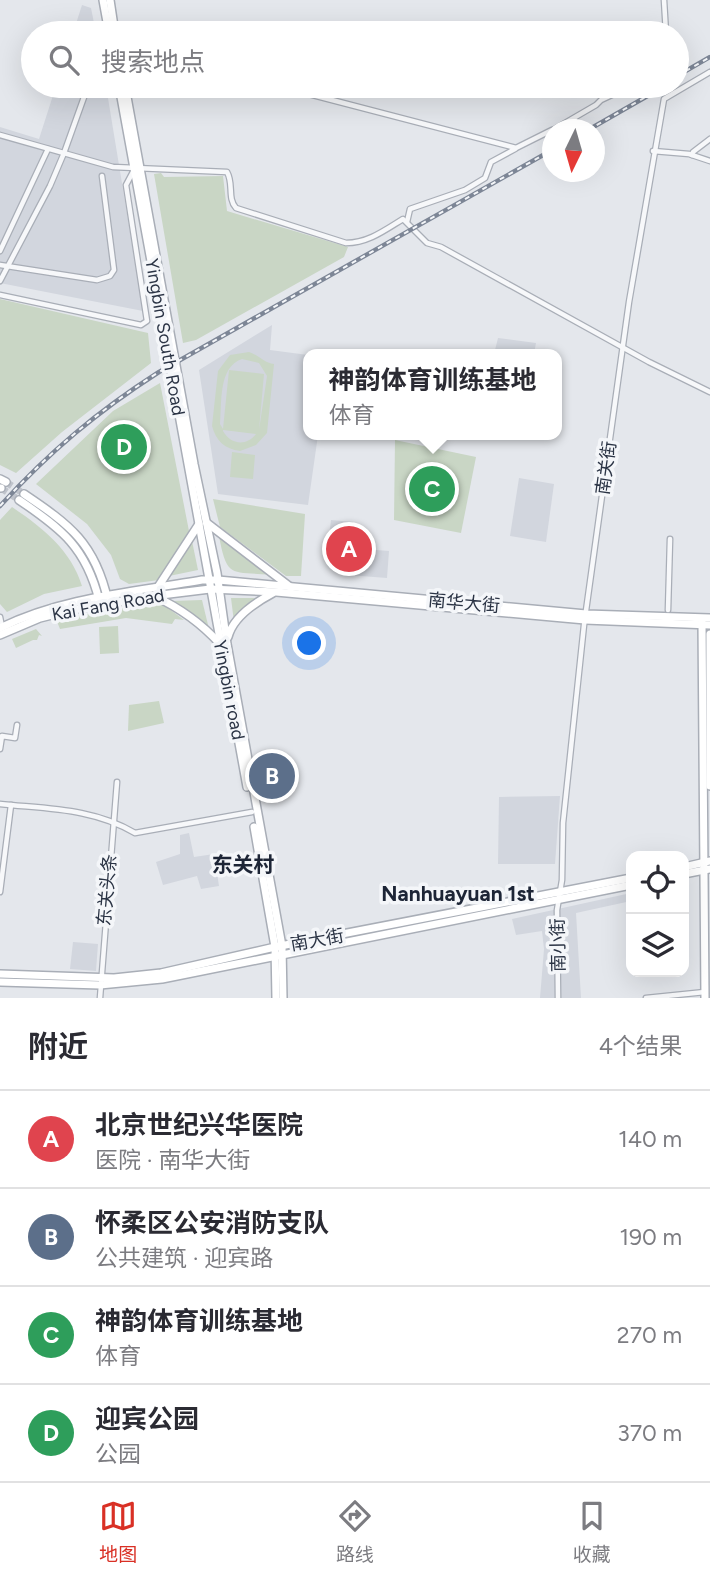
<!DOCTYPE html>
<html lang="zh">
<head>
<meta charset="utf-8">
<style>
	:root { --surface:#fff; --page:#f7f7f7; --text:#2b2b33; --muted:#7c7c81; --line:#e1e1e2; --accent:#d93025 }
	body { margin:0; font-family:Figtree,"Noto Sans SC",sans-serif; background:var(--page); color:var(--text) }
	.controls { position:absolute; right:21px; bottom:21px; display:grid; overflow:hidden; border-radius:14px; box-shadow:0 7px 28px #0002 }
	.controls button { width:63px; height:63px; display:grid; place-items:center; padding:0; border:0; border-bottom:2px solid var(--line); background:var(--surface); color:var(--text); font:35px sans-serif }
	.compass { position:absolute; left:542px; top:119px; width:63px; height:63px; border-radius:50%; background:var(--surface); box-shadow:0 7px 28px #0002; rotate:185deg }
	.you { position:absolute; left:310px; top:644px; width:24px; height:24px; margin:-18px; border:5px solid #fff; border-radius:50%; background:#1a73e8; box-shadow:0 0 0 10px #1a73e833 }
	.badge { display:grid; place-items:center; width:46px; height:46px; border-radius:50%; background:var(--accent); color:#fff; font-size:23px; font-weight:700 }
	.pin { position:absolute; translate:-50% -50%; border:4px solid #fff; box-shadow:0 2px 7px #0006 }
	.popup { position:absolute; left:303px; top:349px; width:259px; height:91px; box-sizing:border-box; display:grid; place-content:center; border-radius:14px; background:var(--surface); filter:drop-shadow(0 2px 5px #0005); font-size:23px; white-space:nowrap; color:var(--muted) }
	.popup b { font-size:26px; color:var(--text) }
	.popup::after { content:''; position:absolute; left:50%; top:100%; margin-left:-14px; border:14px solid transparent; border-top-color:var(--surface) }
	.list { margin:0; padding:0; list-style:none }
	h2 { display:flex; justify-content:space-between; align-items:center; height:91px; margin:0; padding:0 28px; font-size:30px }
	h2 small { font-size:23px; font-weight:400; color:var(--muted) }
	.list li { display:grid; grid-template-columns:46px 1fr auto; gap:21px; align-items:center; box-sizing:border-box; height:98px; padding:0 28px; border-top:2px solid var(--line) }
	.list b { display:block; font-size:26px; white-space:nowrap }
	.list p { margin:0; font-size:23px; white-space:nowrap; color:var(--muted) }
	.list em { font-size:23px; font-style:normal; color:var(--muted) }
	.icon { flex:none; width:38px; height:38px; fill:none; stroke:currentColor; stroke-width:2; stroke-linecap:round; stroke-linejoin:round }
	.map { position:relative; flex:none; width:710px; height:998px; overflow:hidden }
	.search { position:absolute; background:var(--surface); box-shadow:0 7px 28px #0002; left:21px; right:21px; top:21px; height:77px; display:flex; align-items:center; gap:18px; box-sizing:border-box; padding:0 24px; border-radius:38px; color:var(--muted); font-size:26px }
	.sheet { height:483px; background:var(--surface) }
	nav { display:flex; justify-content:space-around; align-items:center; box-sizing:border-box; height:98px; border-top:2px solid var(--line); background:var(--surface); font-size:19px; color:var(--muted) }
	nav a { display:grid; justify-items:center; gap:4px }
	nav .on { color:var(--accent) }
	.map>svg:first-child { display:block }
	.built { fill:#d2d6de }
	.green { fill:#c9d6c5; fill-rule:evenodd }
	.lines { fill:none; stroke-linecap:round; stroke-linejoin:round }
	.secondary-tunnel { stroke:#bfc3cb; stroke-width:7; stroke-dasharray:7 3.5; stroke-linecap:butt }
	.minor-casing { stroke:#a9aeb7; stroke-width:7 }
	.secondary-casing { stroke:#a9aeb7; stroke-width:10 }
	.minor { stroke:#f7f8fa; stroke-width:4.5 }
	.secondary { stroke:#fff; stroke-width:7 }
	.rail-casing { stroke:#7d8696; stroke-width:4.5 }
	.rail { stroke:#f4f6f9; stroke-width:2; stroke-dasharray:5; stroke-linecap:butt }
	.labels { text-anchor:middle; stroke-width:7; stroke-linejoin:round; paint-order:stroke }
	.street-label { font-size:18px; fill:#2b3445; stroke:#f4f6f9 }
	.quarter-label { font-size:21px; font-weight:bold; fill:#1d2536; stroke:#f4f6f9 }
</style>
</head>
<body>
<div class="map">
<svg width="710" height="998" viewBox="0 0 710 998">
	<rect width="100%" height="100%" fill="#e4e7ec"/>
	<g class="built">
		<polygon points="82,5 91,8 96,33 73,33"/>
		<polygon points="56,86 106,86 143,311 0,283 0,127 39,139"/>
		<polygon points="272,325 270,350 308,355 308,435 318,435 308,505 218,494 199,370"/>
		<polygon points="498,338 536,343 534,354 494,354"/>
		<polygon points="519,478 554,484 546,542 510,536"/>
		<polygon points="331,520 353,522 351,548 389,551 387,578 348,575 349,556 327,554"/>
		<polygon points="560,796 555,864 498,864 499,797"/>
		<polygon points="189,833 194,857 214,854 219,886 201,889 197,876 163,885 156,862 180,854 180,835"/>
		<polygon points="631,893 631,901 576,913 581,998 540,998 544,949 542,931 516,935 512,919"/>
		<polygon points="73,942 98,944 96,971 70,969"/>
	</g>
	<g class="green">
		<polygon points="161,173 164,177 223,176 227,211 348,247 344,257 196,340 183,343 154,174"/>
		<polygon points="0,299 148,333 151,363 62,432 16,473 0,465"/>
		<path d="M249,352C259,355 264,363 274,364L267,433L256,445L240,451C225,449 216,441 212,426L218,371L230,355ZM242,359L259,363L267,376L259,430L264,374L229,370L223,429L220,424C222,403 218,367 242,359ZM223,431V430L256,434C246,447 230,444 223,431Z"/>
		<polygon points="160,383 189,531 159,580 129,584 120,579 111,555 87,524 36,484 113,411"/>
		<polygon points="395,440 476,457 461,533 394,520"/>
		<polygon points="232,452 255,455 253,479 230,477"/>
		<polygon points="213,499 305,514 301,576 286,576 220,527"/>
		<path d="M12,507C43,528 71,550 82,586L44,594L7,612L0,604V520Z"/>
		<path d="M219,536L271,575C231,571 227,579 219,536Z"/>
		<polygon points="192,541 198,570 169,576"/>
		<polygon points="231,598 259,598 234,622"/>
		<polygon points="202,600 209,629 172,601"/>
		<polygon points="160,602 184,620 175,619 172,624 126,618 60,629 56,619"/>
		<polygon points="118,626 119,653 100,654 99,627"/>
		<polygon points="36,629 42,636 39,635 37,640 33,640 16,648 12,639"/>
		<polygon points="159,701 164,723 128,731 129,705"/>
	</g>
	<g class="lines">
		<g class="secondary-tunnel">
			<polyline points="6,482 24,494"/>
			<polyline points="1,488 19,500"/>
		</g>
		<defs>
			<g id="minor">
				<polyline points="664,0 666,33"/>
				<polyline points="278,86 516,148 552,130"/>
				<polyline points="553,130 596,105 601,100 631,86"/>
				<path d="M0,135L113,167L227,172C234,184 227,198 236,208L346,243C368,243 385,230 403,219L427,243L441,247L649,362L710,392"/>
				<polyline points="653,151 689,154 710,161"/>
				<polyline points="692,155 693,152 710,139"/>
				<polyline points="407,222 410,209 465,190 485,178 491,162 515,149"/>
				<polyline points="0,251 48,149"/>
				<polyline points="0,265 97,280 110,276 114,270 102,176"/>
				<polyline points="0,281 50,186 64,153 88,86"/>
				<polyline points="0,295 141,325 147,321 126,185 134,170"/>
				<polyline points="668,610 670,539"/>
				<polyline points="0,617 2,627"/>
				<polyline points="0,749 2,736 15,738 17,725"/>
				<path d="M0,804C47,809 93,808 135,833L252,812"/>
				<polyline points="0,892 11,805"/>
				<polyline points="100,998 117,782"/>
				<polyline points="558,998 557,910 562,880 563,823 584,625 629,302 664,99 710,72"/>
				<polyline points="646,998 705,992"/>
			</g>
			<g id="secondary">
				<polyline points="103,0 109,33"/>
				<polyline points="110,0 115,33"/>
				<polyline points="119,86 247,787"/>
				<polyline points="125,86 194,464 217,573 227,644 282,946 283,998"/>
				<polyline points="0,479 6,482"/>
				<polyline points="0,488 1,488"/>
				<path d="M24,494C70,525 95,543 108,601"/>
				<path d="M19,500C62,529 86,548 99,600"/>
				<polyline points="207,523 289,586"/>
				<polyline points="158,587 199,524"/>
				<path d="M154,596C178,607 202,624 220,644"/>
				<polyline points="702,622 705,998"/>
				<path d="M0,628C62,597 134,592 202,580H218L586,614L710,618"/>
				<polyline points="710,634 710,786"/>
				<polyline points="0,635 40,618 72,610 153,596 210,589 276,592 585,620 710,625"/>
				<path d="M228,637C233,617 256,602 273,593"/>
				<polyline points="254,827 275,947 276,998"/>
				<polyline points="684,867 710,861"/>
				<polyline points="684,874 710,869"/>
				<polyline points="0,974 114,978 161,973 275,947 631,878"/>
				<polyline points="0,982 100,985 162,979 631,885"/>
			</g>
		</defs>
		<use href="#minor" class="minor-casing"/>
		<use href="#secondary" class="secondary-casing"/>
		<use href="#minor" class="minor"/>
		<use href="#secondary" class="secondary"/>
		<defs>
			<g id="rail">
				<polyline points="677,76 710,57"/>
				<polyline points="588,130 665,86"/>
				<path d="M0,506C49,452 98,411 159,372L552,150"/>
			</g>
		</defs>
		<use href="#rail" class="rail-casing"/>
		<use href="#rail" class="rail"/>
	</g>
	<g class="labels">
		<g class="street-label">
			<text transform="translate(165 337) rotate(80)" y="6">Yingbin South Road</text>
			<text transform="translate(606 468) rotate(-82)" y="6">南关街</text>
			<text transform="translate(464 603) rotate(5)" y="6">南华大街</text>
			<text transform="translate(108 605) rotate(-10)" y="6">Kai Fang Road</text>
			<text transform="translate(229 690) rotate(79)" y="6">Yingbin road</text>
			<text transform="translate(107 890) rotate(-85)" y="6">东关头条</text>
			<text transform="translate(317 940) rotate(-10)" y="6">南大街</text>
			<text transform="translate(558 945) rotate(-91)" y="6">南小街</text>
		</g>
		<g class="quarter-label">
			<text x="243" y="872">东关村</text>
			<text x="458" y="901">Nanhuayuan 1st</text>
		</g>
	</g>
</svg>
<div class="controls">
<button><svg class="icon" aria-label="locate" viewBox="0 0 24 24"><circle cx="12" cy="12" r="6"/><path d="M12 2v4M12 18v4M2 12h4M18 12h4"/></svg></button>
<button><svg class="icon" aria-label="layers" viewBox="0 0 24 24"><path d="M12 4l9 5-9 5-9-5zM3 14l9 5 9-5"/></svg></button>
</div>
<svg class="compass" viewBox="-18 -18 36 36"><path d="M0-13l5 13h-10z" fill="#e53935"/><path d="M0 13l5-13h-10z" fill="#7c7c81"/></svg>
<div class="you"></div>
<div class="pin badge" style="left:349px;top:549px;background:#e0444e">A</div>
<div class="pin badge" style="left:272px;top:776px;background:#5c6f8a">B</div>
<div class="pin badge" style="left:432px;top:489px;background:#2e9e5b">C</div>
<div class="popup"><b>神韵体育训练基地</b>体育</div>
<div class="pin badge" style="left:124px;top:447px;background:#2e9e5b">D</div>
<div class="search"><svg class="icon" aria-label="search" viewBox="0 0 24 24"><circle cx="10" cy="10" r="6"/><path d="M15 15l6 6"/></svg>搜索地点</div>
</div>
<section class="sheet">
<h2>附近<small>4个结果</small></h2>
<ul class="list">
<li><span class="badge" style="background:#e0444e">A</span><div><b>北京世纪兴华医院</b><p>医院 · 南华大街</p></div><em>140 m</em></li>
<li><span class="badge" style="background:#5c6f8a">B</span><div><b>怀柔区公安消防支队</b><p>公共建筑 · 迎宾路</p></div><em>190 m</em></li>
<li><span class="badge" style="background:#2e9e5b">C</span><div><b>神韵体育训练基地</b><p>体育</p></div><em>270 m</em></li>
<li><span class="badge" style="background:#2e9e5b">D</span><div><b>迎宾公园</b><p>公园</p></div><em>370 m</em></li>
</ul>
</section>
<nav>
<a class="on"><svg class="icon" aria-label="map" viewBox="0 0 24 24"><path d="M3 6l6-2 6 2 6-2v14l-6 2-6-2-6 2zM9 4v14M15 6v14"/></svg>地图</a>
<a><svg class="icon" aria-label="directions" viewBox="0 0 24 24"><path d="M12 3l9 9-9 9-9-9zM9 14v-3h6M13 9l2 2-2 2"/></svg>路线</a>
<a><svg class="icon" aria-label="saved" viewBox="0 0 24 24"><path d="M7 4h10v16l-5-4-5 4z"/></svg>收藏</a>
</nav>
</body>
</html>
